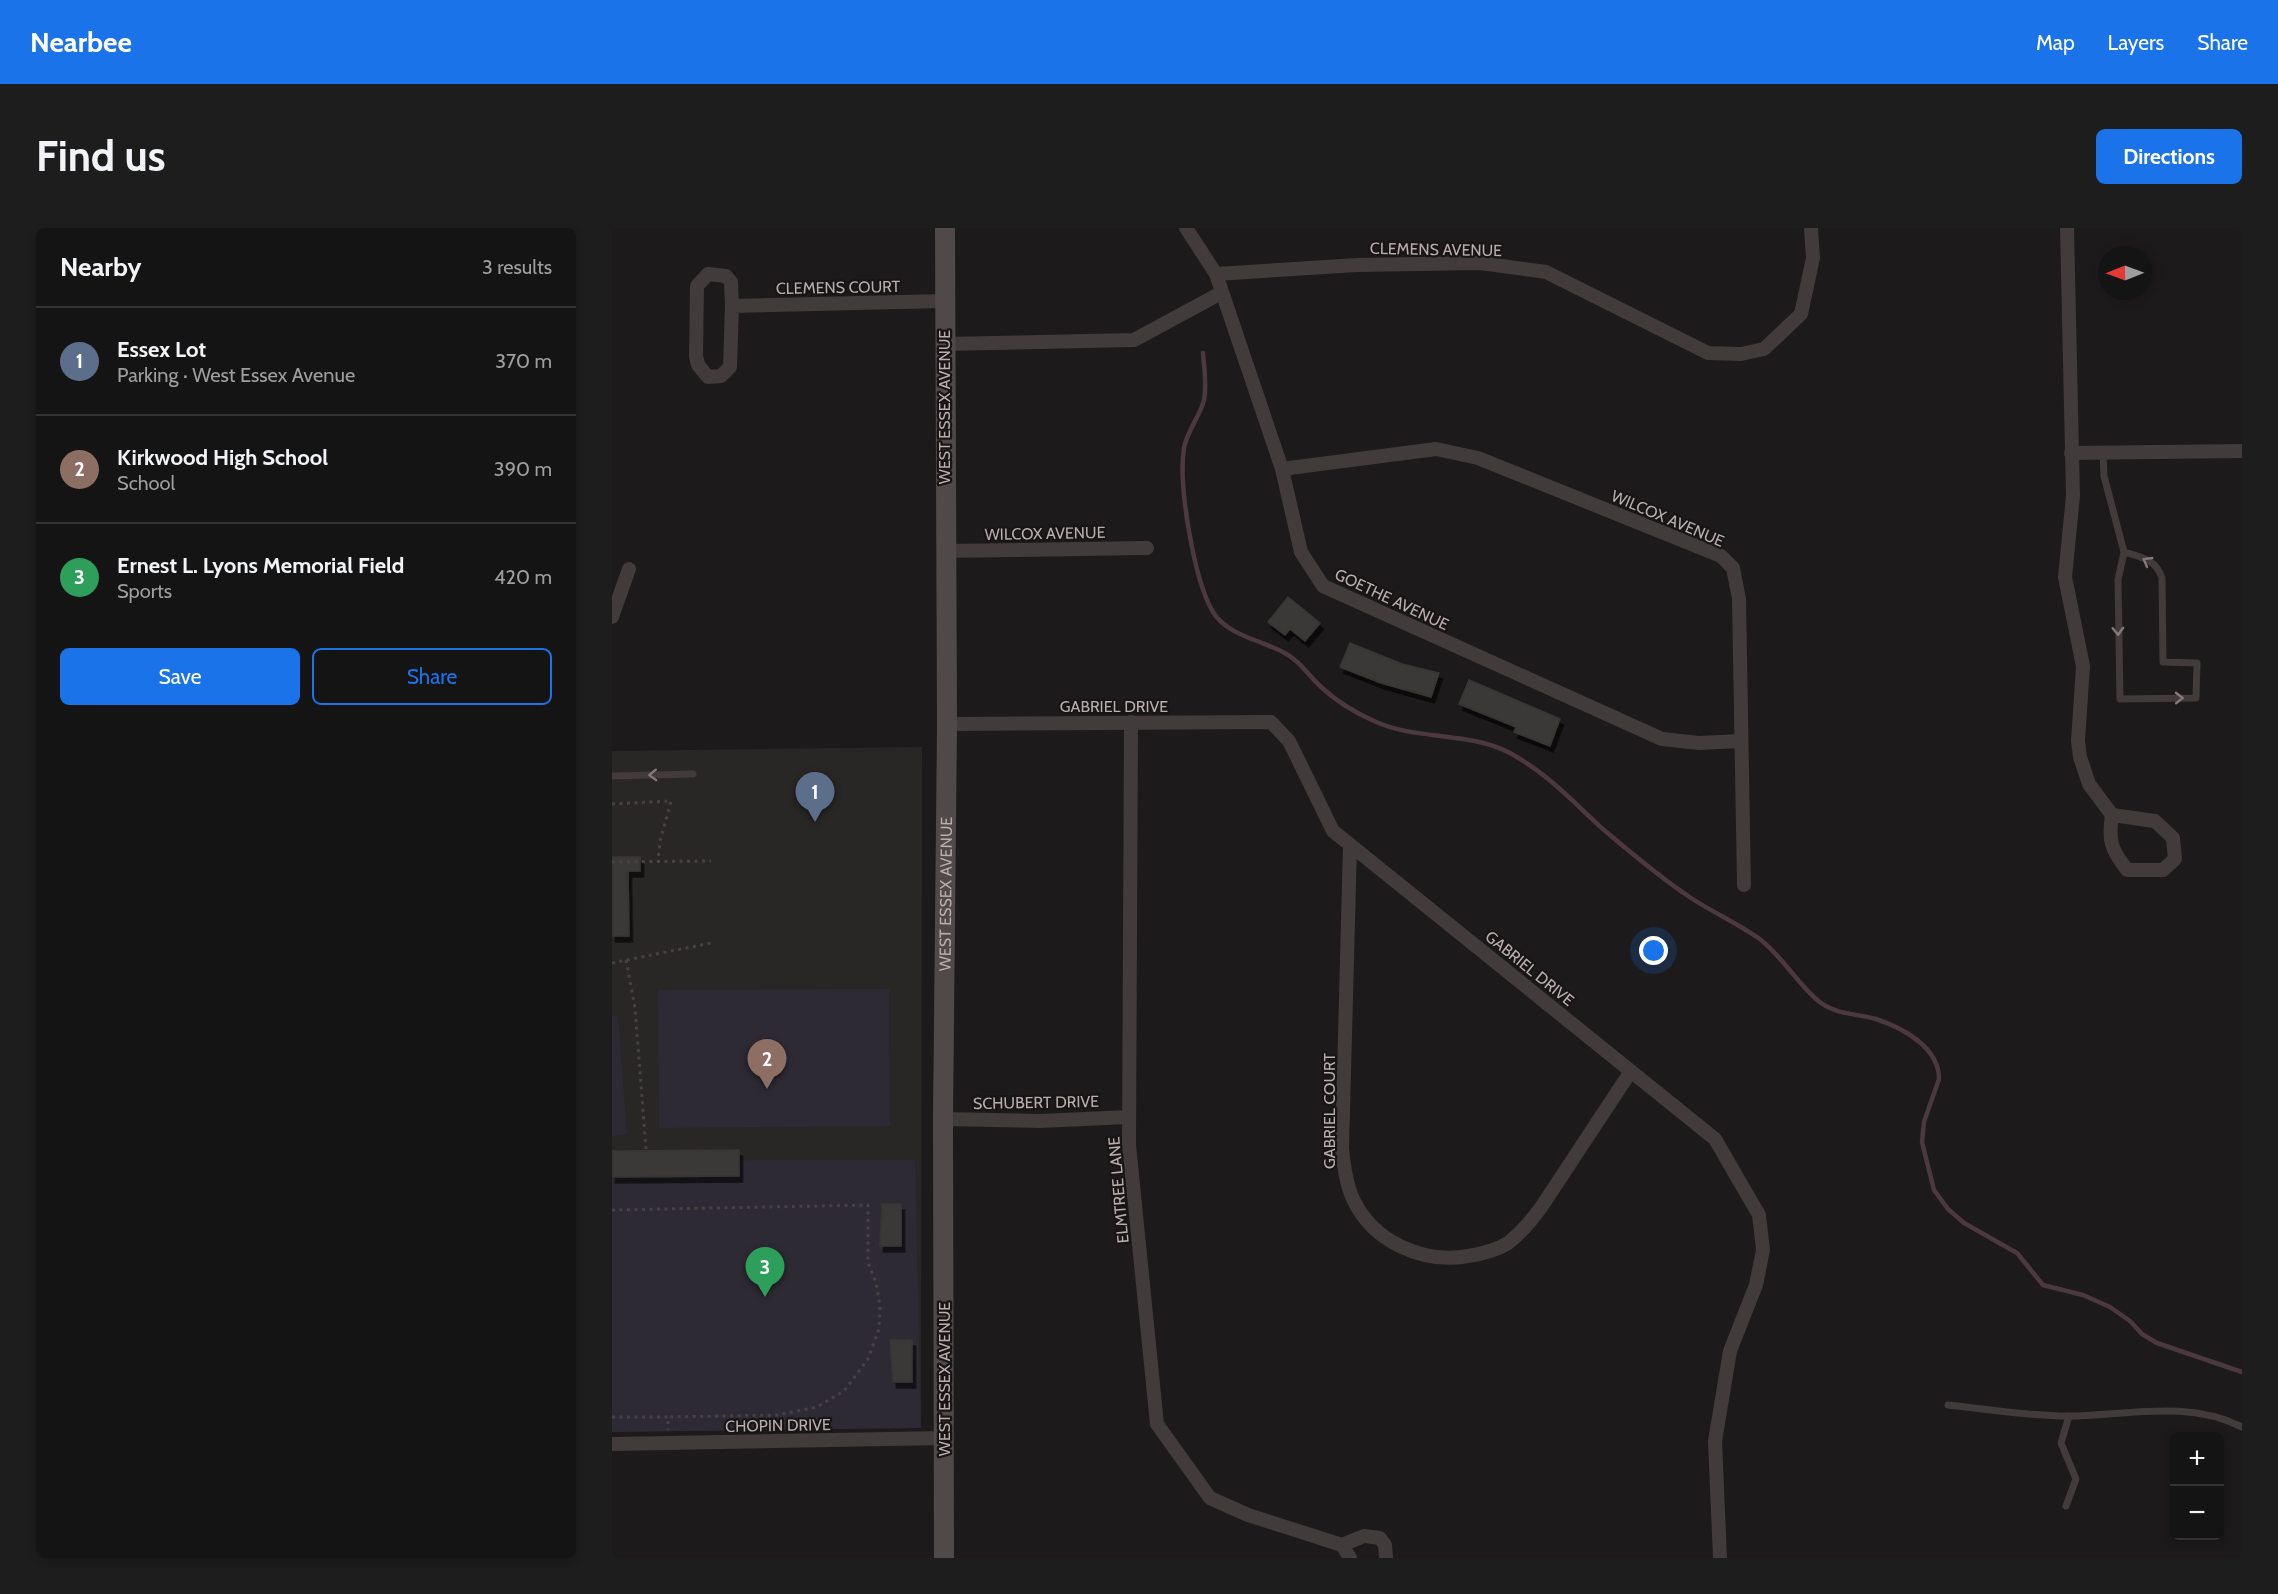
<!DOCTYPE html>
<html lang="en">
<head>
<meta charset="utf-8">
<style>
	:root { --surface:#151414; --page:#1e1d1d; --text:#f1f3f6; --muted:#9d9ea0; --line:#343334; --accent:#1a73e8 }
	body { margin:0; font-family:Cabin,sans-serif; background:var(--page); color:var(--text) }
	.controls { position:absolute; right:18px; bottom:18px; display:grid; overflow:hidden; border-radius:9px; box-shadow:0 3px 9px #0003 }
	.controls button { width:54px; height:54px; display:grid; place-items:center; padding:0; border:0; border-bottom:2px solid var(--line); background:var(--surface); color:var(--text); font:30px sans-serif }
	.compass { position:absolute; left:1486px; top:18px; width:54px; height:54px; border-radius:50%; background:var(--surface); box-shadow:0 3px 9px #0003; rotate:269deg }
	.you { position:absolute; left:1042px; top:723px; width:21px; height:21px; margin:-15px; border:4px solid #fff; border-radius:50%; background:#1a73e8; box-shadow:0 0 0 9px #1a73e833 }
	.badge { display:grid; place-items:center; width:39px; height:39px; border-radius:50%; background:var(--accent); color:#fff; font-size:20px; font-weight:700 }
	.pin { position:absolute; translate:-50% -50px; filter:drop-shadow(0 2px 3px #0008) }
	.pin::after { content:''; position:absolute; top:32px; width:21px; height:18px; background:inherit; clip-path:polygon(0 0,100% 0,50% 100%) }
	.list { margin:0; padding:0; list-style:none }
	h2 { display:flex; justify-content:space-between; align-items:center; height:78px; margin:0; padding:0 24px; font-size:26px }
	h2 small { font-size:20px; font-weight:400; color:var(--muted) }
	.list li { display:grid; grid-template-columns:39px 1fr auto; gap:18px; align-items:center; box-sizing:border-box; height:108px; padding:0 24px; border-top:2px solid var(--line) }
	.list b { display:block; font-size:22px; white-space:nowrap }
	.list p { margin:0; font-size:20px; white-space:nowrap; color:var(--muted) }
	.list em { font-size:20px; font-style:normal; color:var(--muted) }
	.actions { display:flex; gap:12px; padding:18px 24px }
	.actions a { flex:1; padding:14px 0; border:2px solid var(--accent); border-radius:9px; text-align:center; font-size:21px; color:var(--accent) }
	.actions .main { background:var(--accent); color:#fff }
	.map { position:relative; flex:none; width:1630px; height:1330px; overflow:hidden; border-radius:9px }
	header { display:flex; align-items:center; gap:36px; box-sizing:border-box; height:84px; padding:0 30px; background:var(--accent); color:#fff }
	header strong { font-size:28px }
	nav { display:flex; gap:33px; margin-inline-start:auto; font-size:21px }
	.intro { display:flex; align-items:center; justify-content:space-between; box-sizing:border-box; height:144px; padding:0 36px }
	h1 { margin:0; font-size:42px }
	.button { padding:15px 27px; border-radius:9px; background:var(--accent); color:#fff; font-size:21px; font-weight:700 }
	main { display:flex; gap:36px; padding:0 36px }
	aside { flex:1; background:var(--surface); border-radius:9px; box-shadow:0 3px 9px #0003 }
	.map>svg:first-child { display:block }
	.built { fill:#292626 }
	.green { fill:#2d2a34 }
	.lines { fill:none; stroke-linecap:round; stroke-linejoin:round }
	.stream { stroke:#4b393f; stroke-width:4.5 }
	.building { fill:#3b3737; stroke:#383534; stroke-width:1.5; filter:url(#shadow) }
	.path { stroke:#474141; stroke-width:3; stroke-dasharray:3 4.5; stroke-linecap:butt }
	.lane { stroke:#413b3b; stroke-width:7 }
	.street { stroke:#413b3b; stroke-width:14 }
	.secondary { stroke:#504949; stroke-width:20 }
	.oneway { stroke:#847a7a }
	.labels { text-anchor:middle; stroke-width:4.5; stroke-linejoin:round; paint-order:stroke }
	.street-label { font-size:16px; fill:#baadae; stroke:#171515 }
</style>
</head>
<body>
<header>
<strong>Nearbee</strong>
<nav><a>Map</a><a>Layers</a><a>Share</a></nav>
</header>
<div class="intro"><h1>Find us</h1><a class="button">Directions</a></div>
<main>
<aside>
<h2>Nearby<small>3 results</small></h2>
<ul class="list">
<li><span class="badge" style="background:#5c6f8a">1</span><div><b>Essex Lot</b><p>Parking · West Essex Avenue</p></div><em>370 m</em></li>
<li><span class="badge" style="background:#8d6e63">2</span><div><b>Kirkwood High School</b><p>School</p></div><em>390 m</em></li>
<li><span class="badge" style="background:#2e9e5b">3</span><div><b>Ernest L. Lyons Memorial Field</b><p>Sports</p></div><em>420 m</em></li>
</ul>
<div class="actions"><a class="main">Save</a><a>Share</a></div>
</aside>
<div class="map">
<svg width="1630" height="1330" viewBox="0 0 1630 1330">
	<defs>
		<filter id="shadow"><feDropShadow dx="3.5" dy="6" stdDeviation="0" flood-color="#0009"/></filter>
	</defs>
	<rect width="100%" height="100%" fill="#1c1a1a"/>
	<polygon class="built" points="310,519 309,1200 0,1204 0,523"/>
	<g class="green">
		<polygon points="277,761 278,898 47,900 46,762"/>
		<polygon points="6,787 15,906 0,908 0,788"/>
		<polygon points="141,932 303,932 309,1200 0,1204 0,938"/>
	</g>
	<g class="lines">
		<path class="stream" d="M591,125C592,140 595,157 592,172C588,188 575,203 572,220C566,257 582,352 601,384C615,407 648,412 671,424C687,432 696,447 709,459C724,473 744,485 762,493C805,513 856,503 898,525C935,545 961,574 992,602C1019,625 1049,650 1079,670C1102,685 1127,696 1149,712C1170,729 1184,753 1204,771C1222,787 1242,785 1264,791C1291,800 1327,819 1327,851L1312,894L1310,914L1322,962L1336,981L1352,995L1405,1025L1431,1057L1471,1067L1498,1079L1518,1093L1530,1106L1545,1115L1630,1144"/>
	</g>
	<g class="building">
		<polygon points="676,369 708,395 693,413 678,401 673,407 656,394"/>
		<polygon points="738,415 790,436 827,445 819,469 769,455 728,439"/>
		<polygon points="857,452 948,491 938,518 902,504 904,499 847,476"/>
		<polygon points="0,629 28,629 28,643 16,643 17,708 0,708"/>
		<polygon points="127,922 127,948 0,949 0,923"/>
		<polygon points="270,976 289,976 289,1018 268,1018"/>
		<polygon points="278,1112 300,1112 300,1154 281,1154"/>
	</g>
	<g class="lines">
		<g class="path">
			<polyline points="0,576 59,573 48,613 46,634"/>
			<polyline points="0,634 99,633"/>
			<polyline points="14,732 23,780 34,921"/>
			<polyline points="0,735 99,715"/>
			<polyline points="0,982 256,977 256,1035 264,1054 268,1079 267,1101 256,1131 232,1163 205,1179 166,1187 56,1189"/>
			<polyline points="0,1189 56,1189 56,1202"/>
		</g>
		<g class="lane">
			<path d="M1491,224L1492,248L1512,324L1506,352L1508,471L1584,470L1585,435L1551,434L1550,350C1544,331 1529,329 1512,324"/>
			<polyline points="0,548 81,546"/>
			<path d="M1336,1177C1375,1181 1416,1188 1455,1188C1514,1188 1574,1171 1630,1199"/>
			<polyline points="1454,1278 1464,1251 1449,1215 1457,1188"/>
		</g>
		<g class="street">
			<polyline points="574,0 604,46 670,241 689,324 711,358 1050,511 1087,515 1129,513"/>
			<polyline points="1455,0 1461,268 1453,349 1471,438 1466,513 1468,529 1477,556 1500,587"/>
			<polyline points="604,46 745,37 868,35 934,44 1096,125 1129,126 1152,121 1189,86 1201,30 1199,0"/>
			<polyline points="120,78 118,139 109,148 96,149 86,137 84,128 85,58 96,46 114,48 119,54 120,78 332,73"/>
			<polyline points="332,116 522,112 609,65"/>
			<polyline points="1459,225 1630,223"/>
			<polyline points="670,241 824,221 866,230 1109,328 1121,340 1127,371 1132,657"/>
			<polyline points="332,323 535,320"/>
			<polyline points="0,389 17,341"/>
			<polyline points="519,494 517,917 545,1196 598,1270 636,1287 730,1317 752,1308 768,1310 773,1317 774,1330"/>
			<polyline points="335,496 659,494 677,513 721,603 1103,911 1147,987 1151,1022 1144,1057 1118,1123 1103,1213 1108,1330"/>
			<path d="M1500,587L1543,593L1561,610L1563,631L1551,642H1515C1499,621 1496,613 1500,587Z"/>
			<path d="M738,617L730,921C732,938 734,955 741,971C761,1014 811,1036 856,1028C869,1026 885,1022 896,1015C909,1005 920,992 930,978L1019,843"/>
			<polyline points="331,891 428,893 517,889"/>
			<polyline points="0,1216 332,1210"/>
			<polyline points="730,1317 738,1330"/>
		</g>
		<path class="secondary" id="s1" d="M332,1330L331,891L335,496L333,0"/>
	</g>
	<defs><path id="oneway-chevron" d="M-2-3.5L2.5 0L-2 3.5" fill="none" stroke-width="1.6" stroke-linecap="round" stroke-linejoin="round" transform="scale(1.5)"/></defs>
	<g class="oneway">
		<use href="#oneway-chevron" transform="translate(1535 333) rotate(-150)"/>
		<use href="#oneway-chevron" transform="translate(1506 403) rotate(88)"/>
		<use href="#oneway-chevron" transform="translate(1567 470) rotate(-1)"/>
		<use href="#oneway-chevron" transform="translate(41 547) rotate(178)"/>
	</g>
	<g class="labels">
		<g class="street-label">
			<text transform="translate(824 21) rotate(1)" y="6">CLEMENS AVENUE</text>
			<text transform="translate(226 59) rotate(-1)" y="6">CLEMENS COURT</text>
			<text transform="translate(332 179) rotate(-90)" y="6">WEST ESSEX AVENUE</text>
			<text transform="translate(1056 290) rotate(23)" y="6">WILCOX AVENUE</text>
			<text transform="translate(433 305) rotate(-1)" y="6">WILCOX AVENUE</text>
			<text transform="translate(780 371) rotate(25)" y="6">GOETHE AVENUE</text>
			<text x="502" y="484">GABRIEL DRIVE</text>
			<text dy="6" stroke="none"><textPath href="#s1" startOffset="664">WEST ESSEX AVENUE</textPath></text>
			<text transform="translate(918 740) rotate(39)" y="6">GABRIEL DRIVE</text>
			<text transform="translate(424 874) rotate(-1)" y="6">SCHUBERT DRIVE</text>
			<text transform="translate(717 883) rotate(-90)" y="6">GABRIEL COURT</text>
			<text transform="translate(506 962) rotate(-95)" y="6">ELMTREE LANE</text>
			<text transform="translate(332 1151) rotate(-90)" y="6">WEST ESSEX AVENUE</text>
			<text transform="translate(166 1197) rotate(-1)" y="6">CHOPIN DRIVE</text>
		</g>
	</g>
</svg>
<div class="controls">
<button>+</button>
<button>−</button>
</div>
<svg class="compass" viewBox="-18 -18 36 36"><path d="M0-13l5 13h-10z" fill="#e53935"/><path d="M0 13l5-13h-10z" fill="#9d9ea0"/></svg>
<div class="you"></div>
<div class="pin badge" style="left:203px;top:594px;background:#5c6f8a">1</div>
<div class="pin badge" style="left:155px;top:861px;background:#8d6e63">2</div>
<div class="pin badge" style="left:153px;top:1069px;background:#2e9e5b">3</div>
</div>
</main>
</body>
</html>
